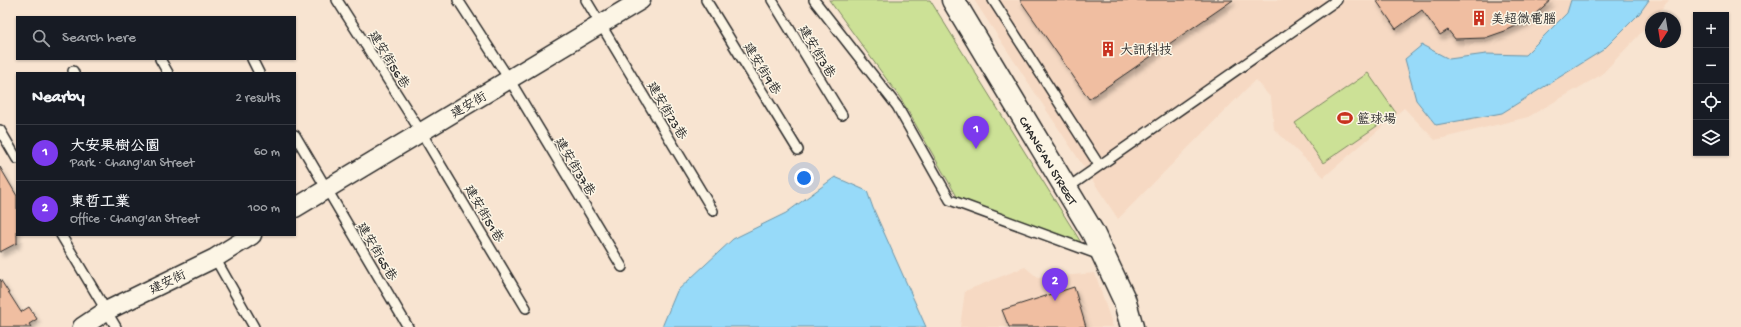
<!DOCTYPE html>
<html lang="en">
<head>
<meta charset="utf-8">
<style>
	:root { --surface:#171b24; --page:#242831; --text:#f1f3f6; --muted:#9ea1a6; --line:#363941; --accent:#7c3aed }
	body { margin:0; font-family:"Gochi Hand","LXGW WenKai TC",sans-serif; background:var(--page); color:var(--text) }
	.controls { position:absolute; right:12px; top:12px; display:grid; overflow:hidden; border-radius:0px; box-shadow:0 1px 3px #0004 }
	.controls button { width:36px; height:36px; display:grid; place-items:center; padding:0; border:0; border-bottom:1px solid var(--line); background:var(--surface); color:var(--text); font:20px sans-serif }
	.compass { position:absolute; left:1645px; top:12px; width:36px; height:36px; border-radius:50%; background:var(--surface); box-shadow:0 1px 3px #0004; rotate:192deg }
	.you { position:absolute; left:804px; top:178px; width:14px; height:14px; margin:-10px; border:3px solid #fff; border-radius:50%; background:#1a73e8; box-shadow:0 0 0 6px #1a73e833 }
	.badge { display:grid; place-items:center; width:26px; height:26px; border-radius:50%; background:var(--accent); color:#fff; font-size:13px; font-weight:700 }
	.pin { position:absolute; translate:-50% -33px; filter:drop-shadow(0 1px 2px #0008) }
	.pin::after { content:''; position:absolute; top:21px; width:14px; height:12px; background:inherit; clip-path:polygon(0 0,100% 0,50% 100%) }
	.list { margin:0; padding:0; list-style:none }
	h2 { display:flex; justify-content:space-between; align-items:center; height:52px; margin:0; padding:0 16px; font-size:17px }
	h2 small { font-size:13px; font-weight:400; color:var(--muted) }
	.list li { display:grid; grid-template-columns:26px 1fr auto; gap:12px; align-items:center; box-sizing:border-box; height:56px; padding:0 16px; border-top:1px solid var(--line) }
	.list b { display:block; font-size:15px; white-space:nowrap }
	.list p { margin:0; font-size:13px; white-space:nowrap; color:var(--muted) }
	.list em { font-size:13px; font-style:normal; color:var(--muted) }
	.icon { flex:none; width:22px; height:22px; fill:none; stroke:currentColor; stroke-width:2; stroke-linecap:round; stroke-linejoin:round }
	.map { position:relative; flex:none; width:1741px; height:327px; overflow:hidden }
	.search { position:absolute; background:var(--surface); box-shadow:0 1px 3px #0004; left:16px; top:16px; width:280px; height:44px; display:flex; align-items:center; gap:10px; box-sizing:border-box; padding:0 14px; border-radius:0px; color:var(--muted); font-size:15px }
	.panel { position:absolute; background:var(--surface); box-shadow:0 1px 3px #0004; left:16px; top:72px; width:280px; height:164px; border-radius:0px }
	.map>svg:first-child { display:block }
	.built { fill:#f6d9c3 }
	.green { fill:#cce196; stroke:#7c8660 }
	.water { fill:#97daf9; stroke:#6c94a7 }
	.building { fill:#f0bea1; stroke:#2b2b2b; filter:url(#shadow) }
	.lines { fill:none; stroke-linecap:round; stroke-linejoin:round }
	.service-casing { stroke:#2b2b2b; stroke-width:12 }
	.minor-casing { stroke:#2b2b2b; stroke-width:21 }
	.tertiary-casing { stroke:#2b2b2b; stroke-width:25 }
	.service { stroke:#fcf5e5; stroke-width:9 }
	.minor { stroke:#fcf5e5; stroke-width:18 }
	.tertiary { stroke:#fcf5e5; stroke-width:22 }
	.labels { text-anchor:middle; stroke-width:3; stroke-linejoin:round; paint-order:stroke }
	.poi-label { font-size:13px; fill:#2b2b2b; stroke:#fcf5e5; text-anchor:start }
	.street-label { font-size:13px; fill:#2b2b2b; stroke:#fcf5e5 }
</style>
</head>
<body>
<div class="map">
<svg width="1741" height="327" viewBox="0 0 1741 327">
	<defs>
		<filter id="shadow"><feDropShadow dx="2.5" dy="4.5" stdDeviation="2" flood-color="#0004"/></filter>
	</defs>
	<rect width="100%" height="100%" fill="#f8e4d1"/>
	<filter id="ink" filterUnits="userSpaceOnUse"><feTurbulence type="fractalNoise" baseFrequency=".025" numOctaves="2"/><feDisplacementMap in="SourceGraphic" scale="8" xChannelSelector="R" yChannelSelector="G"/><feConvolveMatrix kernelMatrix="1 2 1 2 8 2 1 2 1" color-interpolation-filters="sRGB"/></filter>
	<g filter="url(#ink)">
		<g class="built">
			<polygon points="974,0 1669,0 1654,18 1651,18 1651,21 1639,35 1601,75 1528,117 1435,140 1404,108 1324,177 1274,129 1271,98 1255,80 1118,219"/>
			<polygon points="1025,267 1038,278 1095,273 1113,327 960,327 965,291"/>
		</g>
		<g class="green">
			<polygon points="829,0 930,0 1082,244 959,200 901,99"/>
			<polygon points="1368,73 1396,113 1323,163 1295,123"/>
		</g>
		<g class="water">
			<polygon points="1571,0 1649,0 1639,14 1603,50 1502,113 1436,125 1416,100 1405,59 1422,45 1449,59 1486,54 1525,55 1567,13"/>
			<polygon points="835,177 867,191 873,208 926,327 662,327 677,291 733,239 786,213"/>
		</g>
		<g class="building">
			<polygon points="1020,0 1233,0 1089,99"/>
			<polygon points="1376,0 1551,0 1527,21 1505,31 1485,38 1455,39 1448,30 1440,35 1422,10 1396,29"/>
			<polygon points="0,167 17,196 17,243 0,252"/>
			<polygon points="0,279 21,312 29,307 37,319 29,324 31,327 0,327"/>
			<polygon points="1074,287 1086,327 1009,327 1002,310"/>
		</g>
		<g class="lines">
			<defs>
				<g id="service">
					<polyline points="337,0 421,132 526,308"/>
					<polyline points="458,0 509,79 622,267"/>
					<polyline points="586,0 713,211"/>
					<polyline points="706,0 798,150"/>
					<polyline points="772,0 842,115"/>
					<polyline points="814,0 897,106 950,200 1100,255"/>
					<polyline points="993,0 1099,165"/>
					<polyline points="160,59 168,73"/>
					<polyline points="252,59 259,73"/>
					<polyline points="73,71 74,73"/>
					<polyline points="0,130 17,159"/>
					<polyline points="295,135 408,327"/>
					<polyline points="1066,189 1337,0"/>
					<polyline points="61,235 116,327"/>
					<polyline points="215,258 254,327"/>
				</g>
				<g id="minor">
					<polyline points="295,208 641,0"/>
					<polyline points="82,327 106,311 215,258 252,235"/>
				</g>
				<polyline id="tertiary" points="953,0 1093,233 1124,299 1132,327"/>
			</defs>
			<use href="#service" class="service-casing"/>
			<use href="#minor" class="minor-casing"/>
			<use href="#tertiary" class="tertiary-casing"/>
			<use href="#service" class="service"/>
			<use href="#minor" class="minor"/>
			<use href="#tertiary" class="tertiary"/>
		</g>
	</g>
	<defs>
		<symbol id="building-bare" viewBox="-9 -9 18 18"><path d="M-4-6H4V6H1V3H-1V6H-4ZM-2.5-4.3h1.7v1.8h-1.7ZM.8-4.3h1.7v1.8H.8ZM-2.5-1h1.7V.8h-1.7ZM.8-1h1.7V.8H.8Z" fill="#c8321e" stroke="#fcf5e5" stroke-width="2.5" paint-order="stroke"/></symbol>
		<symbol id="stadium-bare" viewBox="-9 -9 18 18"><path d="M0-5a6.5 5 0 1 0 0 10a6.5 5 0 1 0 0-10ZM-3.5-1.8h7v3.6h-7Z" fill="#c8321e" stroke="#fcf5e5" stroke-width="2.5" paint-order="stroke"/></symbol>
	</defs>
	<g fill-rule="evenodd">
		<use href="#building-bare" x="1468" y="7" width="22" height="22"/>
		<use href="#building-bare" x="1097" y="38" width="22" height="22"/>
		<use href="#stadium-bare" x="1334" y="107" width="22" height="22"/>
	</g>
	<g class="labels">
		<g class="poi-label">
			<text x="1491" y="23">美超微電腦</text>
			<text x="1120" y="54">大訊科技</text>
			<text x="1357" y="123">籃球場</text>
		</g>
		<g class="street-label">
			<text transform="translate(818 51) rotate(59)" y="5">建安街3巷</text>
			<text transform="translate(390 59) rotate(58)" y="5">建安街56巷</text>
			<text transform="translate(763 68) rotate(58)" y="5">建安街9巷</text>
			<text transform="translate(468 104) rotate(-31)" y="5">建安街</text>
			<text transform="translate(668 110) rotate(59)" y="5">建安街23巷</text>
			<text transform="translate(1049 160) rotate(59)" y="5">CHANG'AN STREET</text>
			<text transform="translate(576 166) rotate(59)" y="5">建安街37巷</text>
			<text transform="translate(485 213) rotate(59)" y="5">建安街51巷</text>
			<text transform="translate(378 251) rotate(59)" y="5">建安街65巷</text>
			<text transform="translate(167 281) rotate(-26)" y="5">建安街</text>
		</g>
	</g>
</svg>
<div class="controls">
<button>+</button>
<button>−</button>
<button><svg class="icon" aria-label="locate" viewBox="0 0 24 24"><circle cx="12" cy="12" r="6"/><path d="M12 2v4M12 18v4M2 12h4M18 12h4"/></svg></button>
<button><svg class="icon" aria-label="layers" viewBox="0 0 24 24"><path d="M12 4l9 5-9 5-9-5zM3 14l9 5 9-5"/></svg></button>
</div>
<svg class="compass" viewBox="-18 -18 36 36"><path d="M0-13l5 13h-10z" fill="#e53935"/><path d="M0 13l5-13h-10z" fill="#9ea1a6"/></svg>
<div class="you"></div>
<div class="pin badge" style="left:976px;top:149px">1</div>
<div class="pin badge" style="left:1055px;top:301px">2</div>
<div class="search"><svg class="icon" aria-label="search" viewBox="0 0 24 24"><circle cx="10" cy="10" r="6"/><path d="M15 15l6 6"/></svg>Search here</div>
<section class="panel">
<h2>Nearby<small>2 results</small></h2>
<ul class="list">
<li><span class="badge">1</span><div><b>大安果樹公園</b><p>Park · Chang'an Street</p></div><em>60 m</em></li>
<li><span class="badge">2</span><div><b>東哲工業</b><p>Office · Chang'an Street</p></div><em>100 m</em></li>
</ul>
</section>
</div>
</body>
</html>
